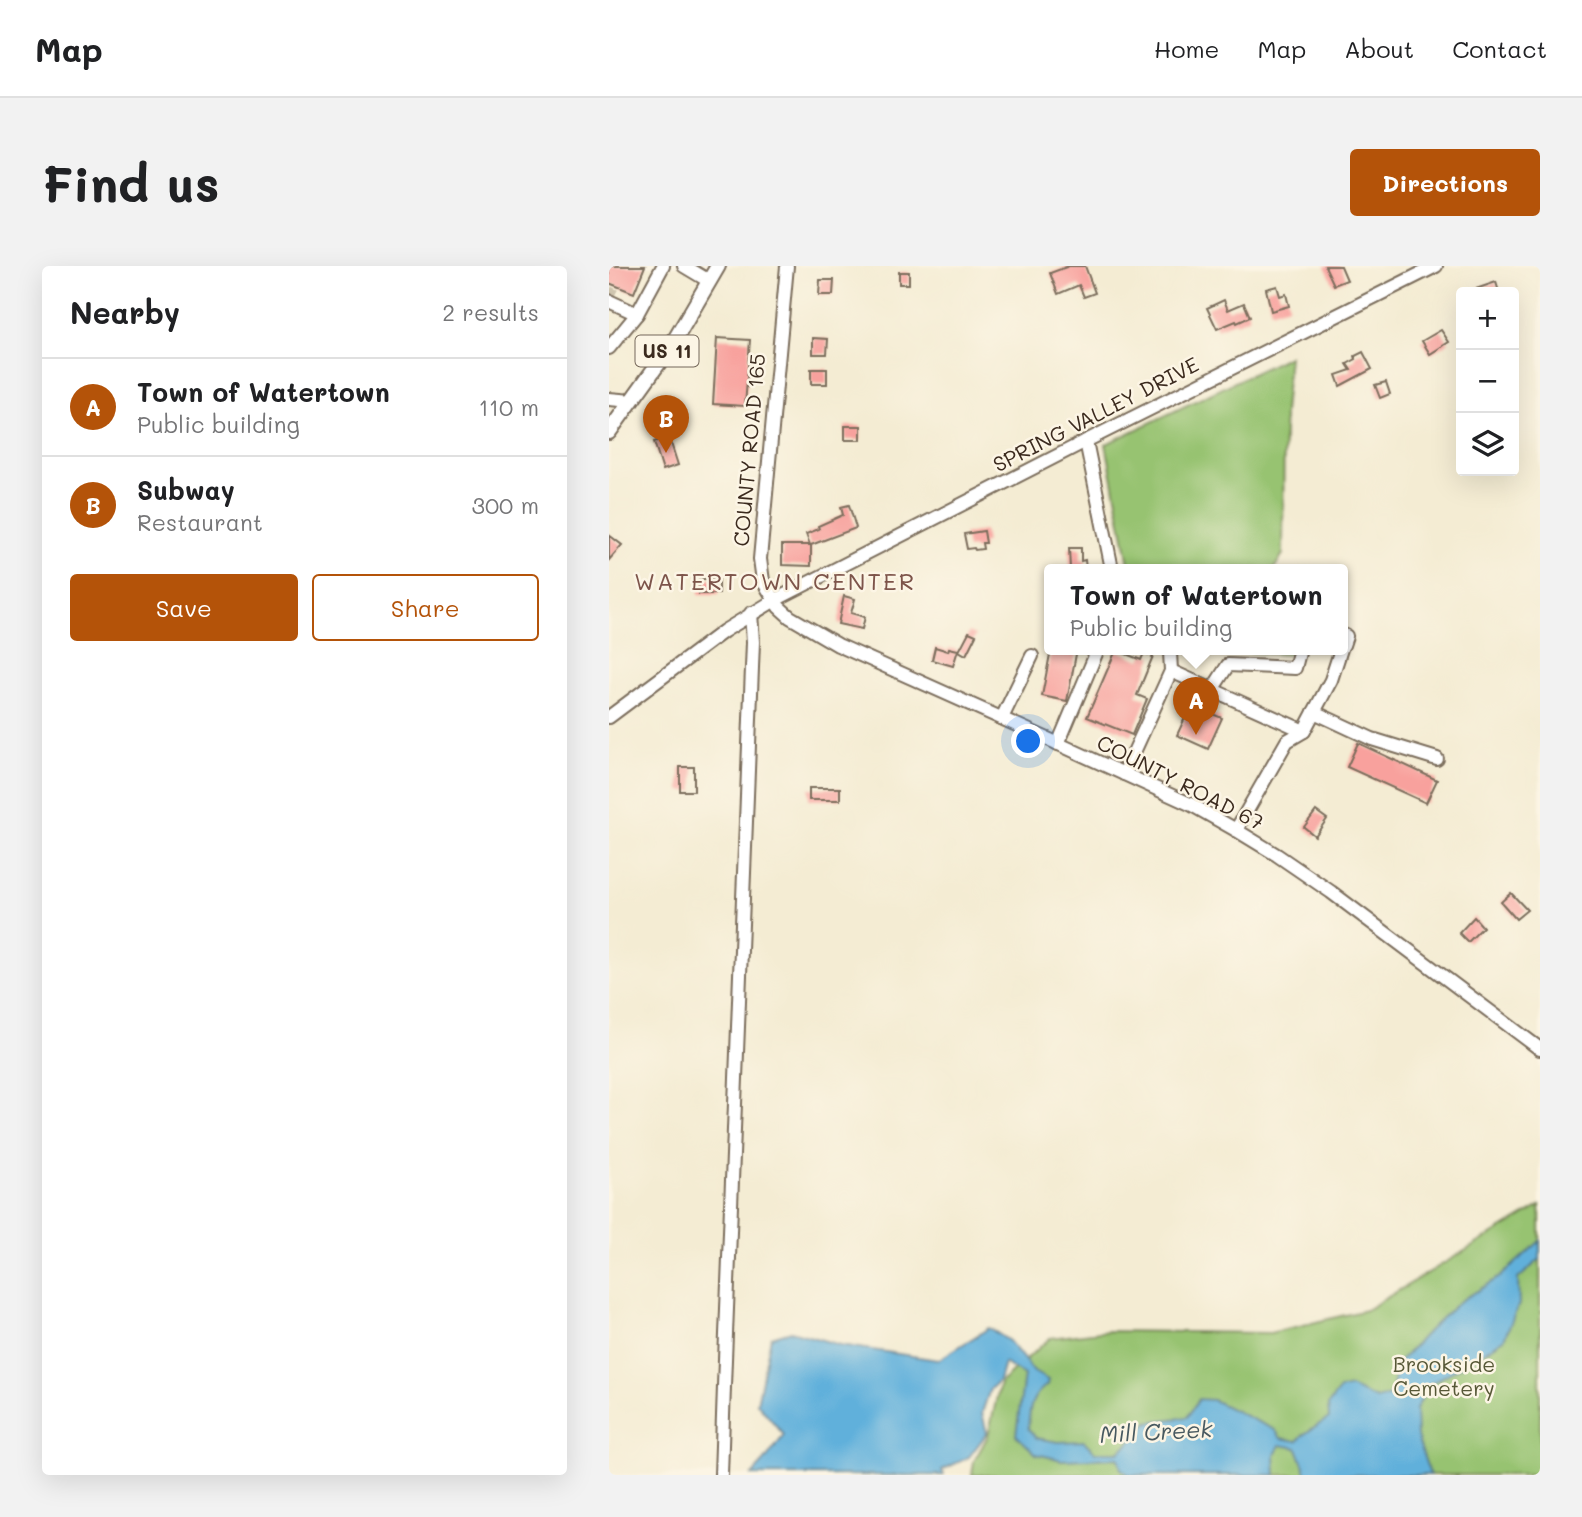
<!DOCTYPE html>
<html lang="en">
<head>
<meta charset="utf-8">
<style>
	:root { --surface:#fff; --page:#f2f2f2; --text:#202124; --muted:#757577; --line:#e0e0e0; --accent:#b45309 }
	body { margin:0; font-family:Mali,sans-serif; background:var(--page); color:var(--text) }
	.controls { position:absolute; right:21px; top:21px; display:grid; overflow:hidden; border-radius:7px; box-shadow:0 7px 28px #0002 }
	.controls button { width:63px; height:63px; display:grid; place-items:center; padding:0; border:0; border-bottom:2px solid var(--line); background:var(--surface); color:var(--text); font:35px sans-serif }
	.you { position:absolute; left:420px; top:476px; width:24px; height:24px; margin:-18px; border:5px solid #fff; border-radius:50%; background:#1a73e8; box-shadow:0 0 0 10px #1a73e833 }
	.badge { display:grid; place-items:center; width:46px; height:46px; border-radius:50%; background:var(--accent); color:#fff; font-size:23px; font-weight:700 }
	.pin { position:absolute; translate:-50% -58px; filter:drop-shadow(0 2px 4px #0008) }
	.pin::after { content:''; position:absolute; top:37px; width:24px; height:21px; background:inherit; clip-path:polygon(0 0,100% 0,50% 100%) }
	.popup { position:absolute; left:435px; top:298px; width:304px; height:91px; box-sizing:border-box; display:grid; place-content:center; border-radius:7px; background:var(--surface); filter:drop-shadow(0 2px 5px #0005); font-size:23px; white-space:nowrap; color:var(--muted) }
	.popup b { font-size:26px; color:var(--text) }
	.popup::after { content:''; position:absolute; left:50%; top:100%; margin-left:-14px; border:14px solid transparent; border-top-color:var(--surface) }
	.list { margin:0; padding:0; list-style:none }
	h2 { display:flex; justify-content:space-between; align-items:center; height:91px; margin:0; padding:0 28px; font-size:30px }
	h2 small { font-size:23px; font-weight:400; color:var(--muted) }
	.list li { display:grid; grid-template-columns:46px 1fr auto; gap:21px; align-items:center; box-sizing:border-box; height:98px; padding:0 28px; border-top:2px solid var(--line) }
	.list b { display:block; font-size:26px; white-space:nowrap }
	.list p { margin:0; font-size:23px; white-space:nowrap; color:var(--muted) }
	.list em { font-size:23px; font-style:normal; color:var(--muted) }
	.actions { display:flex; gap:14px; padding:21px 28px }
	.actions a { flex:1; padding:16px 0; border:2px solid var(--accent); border-radius:7px; text-align:center; font-size:24px; color:var(--accent) }
	.actions .main { background:var(--accent); color:#fff }
	.icon { flex:none; width:38px; height:38px; fill:none; stroke:currentColor; stroke-width:2; stroke-linecap:round; stroke-linejoin:round }
	.map { position:relative; flex:none; width:931px; height:1209px; overflow:hidden; border-radius:7px }
	header { display:flex; align-items:center; gap:42px; box-sizing:border-box; height:98px; padding:0 35px; background:var(--surface); border-bottom:2px solid var(--line) }
	header strong { font-size:33px }
	nav { display:flex; gap:38px; margin-inline-start:auto; font-size:24px }
	.intro { display:flex; align-items:center; justify-content:space-between; box-sizing:border-box; height:168px; padding:0 42px }
	h1 { margin:0; font-size:49px }
	.button { padding:18px 32px; border-radius:7px; background:var(--accent); color:#fff; font-size:24px; font-weight:700 }
	main { display:flex; gap:42px; padding:0 42px }
	aside { flex:1; background:var(--surface); border-radius:7px; box-shadow:0 7px 28px #0002 }
	.map>svg:first-child { display:block }
	.green { fill:#97c371; stroke:#697648; stroke-width:2 }
	.water { fill:#60b0db; stroke:#4e6d7c; stroke-width:2 }
	.building { fill:#f8a19d }
	.lines { fill:none; stroke-linecap:round; stroke-linejoin:round }
	.minor-tunnel { stroke:#cfc5af; stroke-width:12; stroke-dasharray:12 6; stroke-linecap:butt }
	.minor-casing { stroke:#7c6e5d; stroke-width:16 }
	.major-casing { stroke:#7c6e5d; stroke-width:18 }
	.minor { stroke:#fff; stroke-width:12 }
	.major { stroke:#fff; stroke-width:14 }
	.labels { text-anchor:middle; stroke-width:5; stroke-linejoin:round; paint-order:stroke }
	.shield { fill:#fcf5e5; stroke:#75675a; stroke-width:2 }
	.shield-label { font-size:19px; font-weight:bold; fill:#3b2a1e }
	.street-label { font-size:21px; fill:#3b2a1e; stroke:#fcf5e5 }
	.park-label { font-size:21px; fill:#575837; stroke:#fcf5e5 }
	.water-label { font-size:23px; font-style:italic; fill:#485960; stroke:#fcf5e5 }
	.quarter-label { font-size:24px; letter-spacing:2px; fill:#7d544a; stroke:#fcf5e5 }
</style>
</head>
<body>
<header>
<strong>Map</strong>
<nav><a>Home</a><a>Map</a><a>About</a><a>Contact</a></nav>
</header>
<div class="intro"><h1>Find us</h1><a class="button">Directions</a></div>
<main>
<aside>
<h2>Nearby<small>2 results</small></h2>
<ul class="list">
<li><span class="badge">A</span><div><b>Town of Watertown</b><p>Public building</p></div><em>110 m</em></li>
<li><span class="badge">B</span><div><b>Subway</b><p>Restaurant</p></div><em>300 m</em></li>
</ul>
<div class="actions"><a class="main">Save</a><a>Share</a></div>
</aside>
<div class="map">
<svg width="931" height="1209" viewBox="0 0 931 1209">
	<rect width="100%" height="100%" fill="#fcf5e5"/>
	<filter id="ink" filterUnits="userSpaceOnUse"><feTurbulence type="fractalNoise" baseFrequency=".0143" numOctaves="2"/><feDisplacementMap in="SourceGraphic" scale="14" xChannelSelector="R" yChannelSelector="G"/><feConvolveMatrix kernelMatrix="1 2 1 2 8 2 1 2 1" color-interpolation-filters="sRGB"/></filter>
	<filter id="wash" filterUnits="userSpaceOnUse"><feTurbulence type="fractalNoise" baseFrequency=".00686" numOctaves="4" result="noise"/><feDisplacementMap in="SourceGraphic" scale="28" xChannelSelector="R" yChannelSelector="G"/><feGaussianBlur stdDeviation="1.57" result="paint"/><feColorMatrix in="noise" values="0 0 0 0 0 0 0 0 0 0 0 0 0 0 0 0 0 1.4 0 .05"/><feComposite in="paint" operator="in"/></filter>
	<g filter="url(#wash)">
		<rect width="100%" height="100%" fill="#f4ecd3"/>
		<g class="green">
			<polygon points="680,90 675,147 674,288 665,303 521,303 497,178"/>
			<polygon points="582,383 682,383 681,389"/>
			<polygon points="931,940 931,1209 363,1209 365,1195 379,1170 391,1117 441,1072 500,1065 661,1067 757,1044"/>
		</g>
		<path class="water" d="M931,975V993L909,1013L910,1038L895,1073L863,1094L821,1118L807,1143L808,1171L821,1209H698L688,1182L671,1179L666,1189L667,1209H520L512,1203L509,1192L453,1194L427,1188L407,1169L415,1109L395,1097L390,1115L381,1123L373,1147L378,1167L360,1191L333,1204L335,1209H143L155,1196L175,1169L148,1137L162,1071L182,1065L231,1079L329,1094L380,1062L400,1075L425,1106L439,1114L438,1119C421,1131 421,1142 419,1162L427,1172L449,1176L475,1175L486,1186H509L518,1179L539,1156L578,1151L590,1133L604,1134L666,1164L672,1172L688,1175C698,1164 708,1160 720,1152L719,1139L730,1124L741,1121L767,1133L779,1130L784,1123L787,1099L825,1059L850,1036L891,1011Z"/>
		<g id="blocks">
			<g class="building">
				<polygon points="0,0 36,0 25,27 0,17"/>
				<polygon points="460,0 476,0 486,27 475,31 470,19 449,28 441,7"/>
				<polygon points="716,0 732,0 738,14 725,19"/>
				<rect x="290" y="6" width="10" height="12"/>
				<polygon points="211,14 225,14 224,29 210,29"/>
				<polygon points="887,16 890,26 861,26 861,25"/>
				<polygon points="668,20 671,30 677,28 680,40 662,45 657,23"/>
				<polygon points="615,34 619,44 635,37 641,51 628,57 627,55 608,63 598,42"/>
				<polygon points="832,64 840,76 821,88 813,75"/>
				<polygon points="108,72 141,74 136,140 104,138"/>
				<polygon points="204,72 219,73 218,88 204,88"/>
				<polygon points="754,86 763,103 731,120 727,109 742,104 738,98 747,93 746,90"/>
				<rect x="202" y="103" width="16" height="15"/>
				<polygon points="777,116 781,128 771,132 766,119"/>
				<rect x="236" y="160" width="16" height="14"/>
				<polygon points="60,171 69,199 54,204 45,176"/>
				<polygon points="240,239 247,262 202,279 202,300 173,299 173,279 201,279 197,268 210,263 209,260 234,249 232,241"/>
				<polygon points="375,265 377,277 373,277 374,283 366,284 365,282 358,283 355,268"/>
				<polygon points="0,269 13,279 0,294"/>
				<polygon points="460,282 472,282 472,295 476,294 477,303 461,303"/>
				<rect x="90" y="313" width="20" height="15"/>
				<polygon points="235,330 246,333 242,347 256,351 253,363 229,358"/>
				<polygon points="360,366 367,369 357,389 350,385"/>
				<polygon points="326,381 339,385 340,382 349,384 344,400 323,394"/>
				<polygon points="442,383 468,383 458,435 433,430"/>
				<polygon points="507,384 532,394 535,387 544,390 528,429 538,433 523,469 478,451"/>
				<polygon points="582,439 613,452 599,483 568,469"/>
				<polygon points="749,477 828,514 817,537 738,501"/>
				<rect x="71" y="501" width="14" height="24"/>
				<rect x="200" y="522" width="31" height="12"/>
				<polygon points="707,545 718,553 706,570 695,561"/>
				<polygon points="902,627 918,644 907,653 892,636"/>
				<polygon points="865,651 874,661 859,676 850,667"/>
			</g>
		</g>
	</g>
	<g filter="url(#ink)">
		<use href="#blocks" fill-opacity="0" stroke="#7c6e5d" stroke-width="2"/>
		<g class="lines">
			<polyline class="minor-tunnel" points="0,26 6,29"/>
			<defs>
				<g id="minor">
					<polyline points="75,0 100,15"/>
					<polyline points="178,0 151,293 154,315 170,341 181,351 229,379 441,474 583,539 627,564 668,589 722,626 931,783"/>
					<polyline points="0,35 28,48 54,0"/>
					<polyline points="0,82 28,48"/>
					<polyline points="0,133 23,135"/>
					<polyline points="477,175 503,303"/>
					<polyline points="734,369 737,370 734,379"/>
					<polyline points="562,405 695,465 722,414 732,383"/>
					<polyline points="603,424 619,399 686,402 691,383"/>
					<polyline points="705,446 763,473 828,493"/>
					<polyline points="0,451 115,365 166,334 477,175 827,0"/>
					<polyline points="393,452 423,390"/>
					<polyline points="449,478 489,383"/>
					<polyline points="515,508 562,405 561,386"/>
					<polyline points="627,564 678,475 695,465"/>
					<path d="M112,1209C121,931 134,653 144,376L142,347"/>
				</g>
				<polyline id="major" points="0,166 64,77 109,0"/>
			</defs>
			<use href="#minor" class="minor-casing"/>
			<use href="#major" class="major-casing"/>
			<use href="#minor" class="minor"/>
			<use href="#major" class="major"/>
		</g>
	</g>
	<g class="labels">
		<rect class="shield" x="26.5" y="69.5" width="63" height="31" rx="5"/>
		<g class="shield-label">
			<text x="58" y="92">US 11</text>
		</g>
		<g class="street-label">
			<text transform="translate(487 149) rotate(-27)" y="7">SPRING VALLEY DRIVE</text>
			<text transform="translate(141 184) rotate(-85)" y="7">COUNTY ROAD 165</text>
			<text transform="translate(571 517) rotate(27)" y="7">COUNTY ROAD 67</text>
		</g>
		<g class="park-label">
			<text x="835" y="1106">Brookside<tspan x="835" dy="24">Cemetery</tspan></text>
		</g>
		<g class="water-label">
			<text transform="translate(547 1166) rotate(-3)" y="8">Mill Creek</text>
		</g>
		<g class="quarter-label">
			<text x="166" y="324">WATERTOWN CENTER</text>
		</g>
	</g>
</svg>
<div class="controls">
<button>+</button>
<button>−</button>
<button><svg class="icon" aria-label="layers" viewBox="0 0 24 24"><path d="M12 4l9 5-9 5-9-5zM3 14l9 5 9-5"/></svg></button>
</div>
<div class="you"></div>
<div class="pin badge" style="left:587px;top:469px">A</div>
<div class="popup"><b>Town of Watertown</b>Public building</div>
<div class="pin badge" style="left:57px;top:187px">B</div>
</div>
</main>
</body>
</html>
